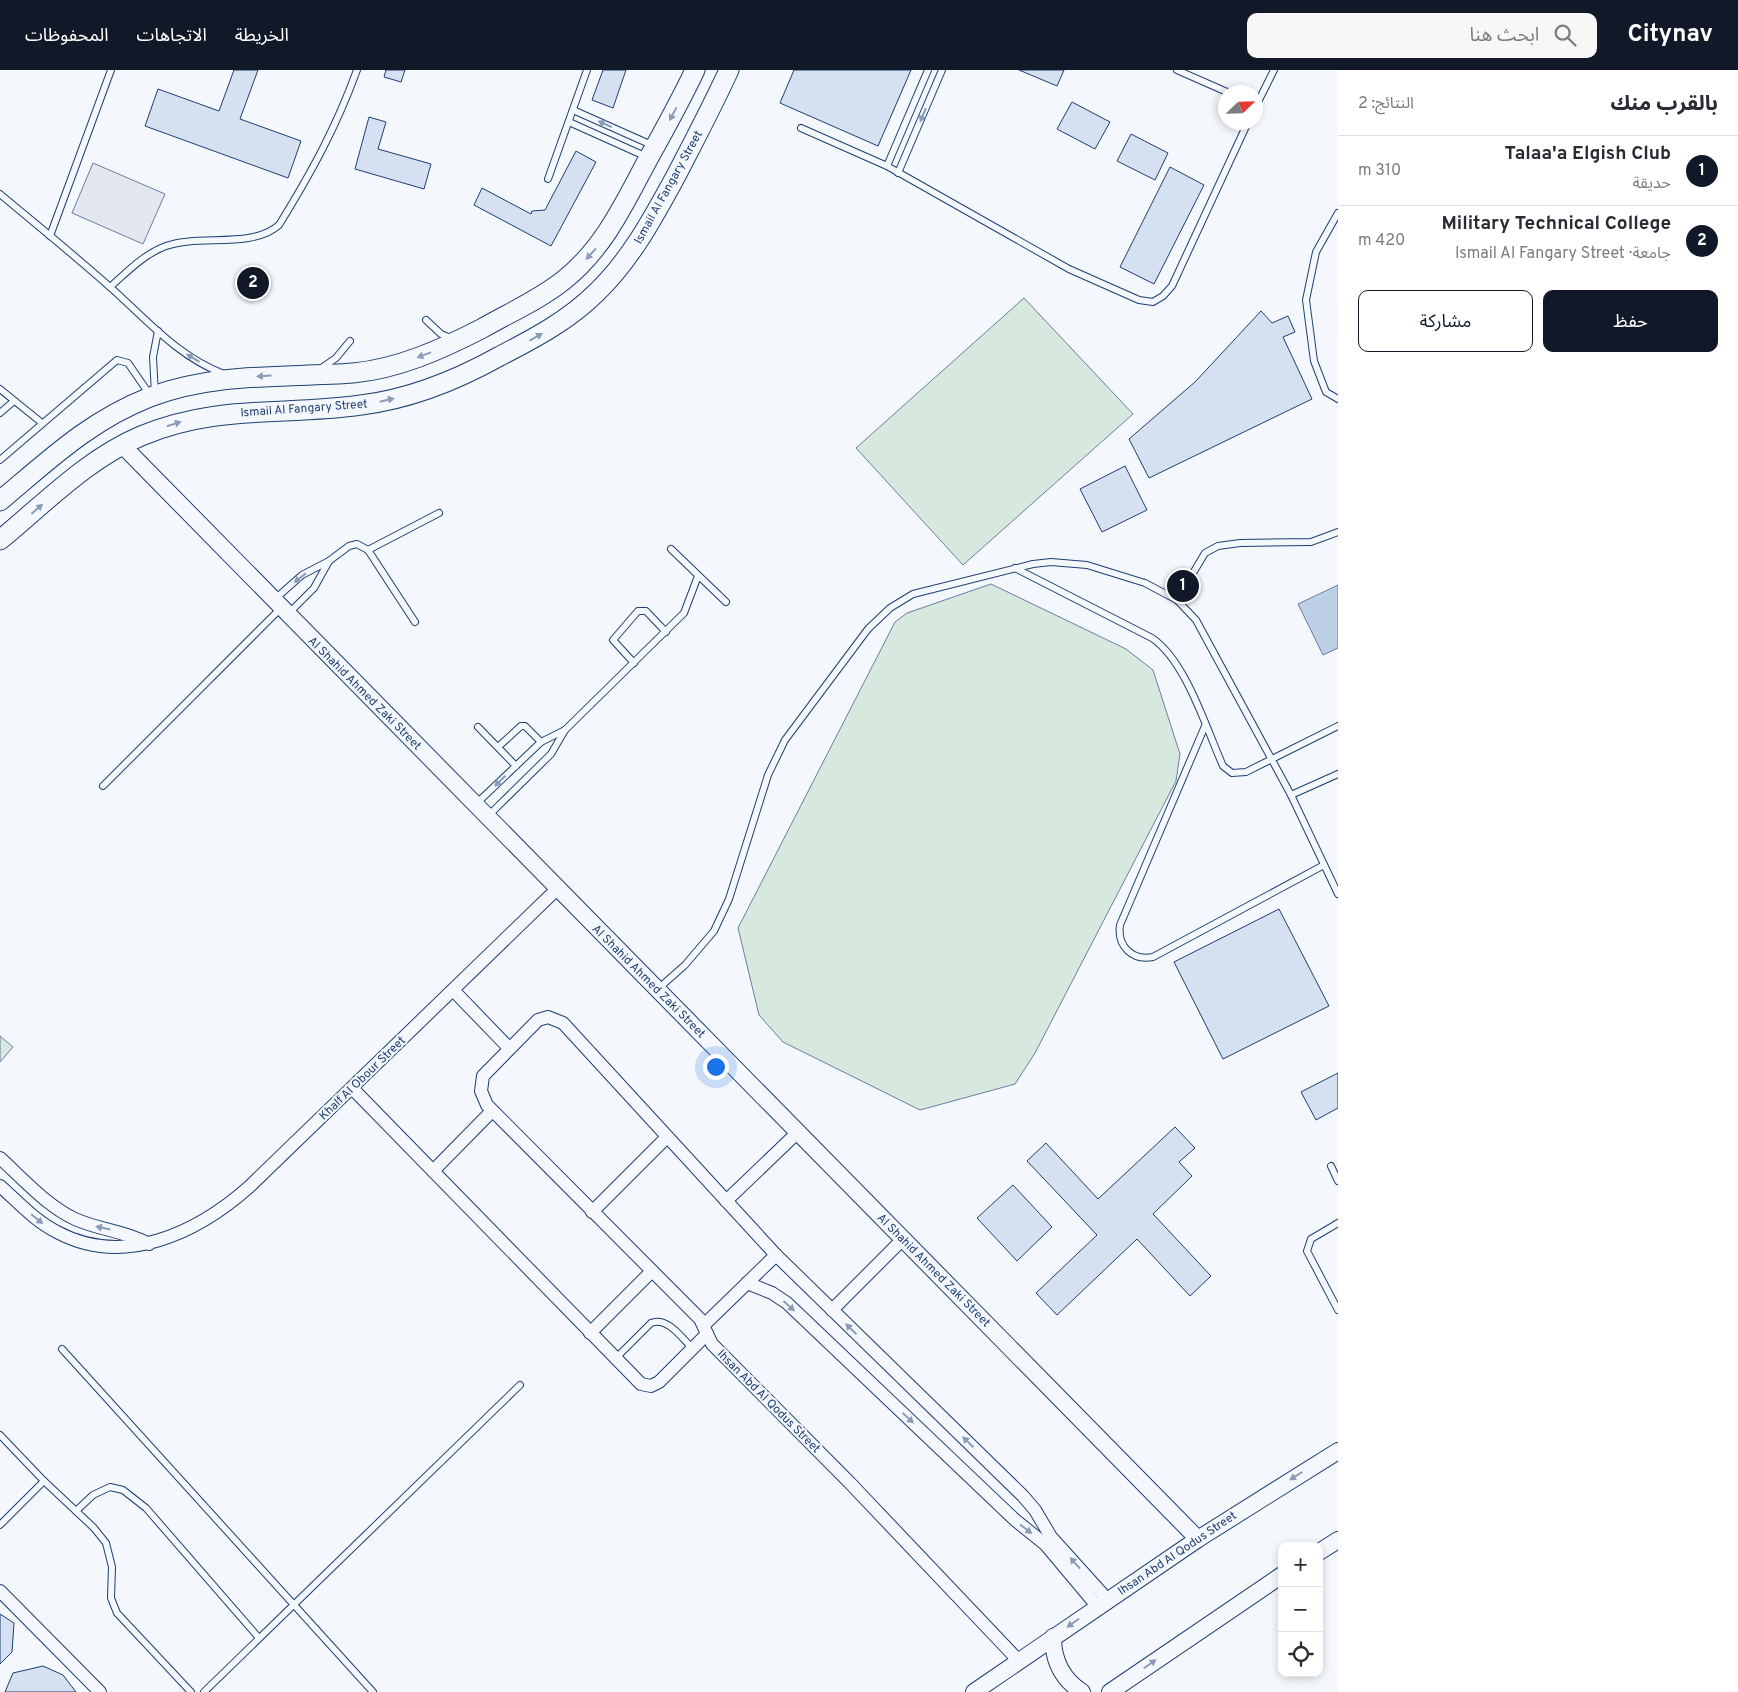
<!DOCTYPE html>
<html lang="ar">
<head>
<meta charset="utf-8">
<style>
	:root { --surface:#fff; --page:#f7f7f7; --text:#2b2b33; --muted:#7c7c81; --line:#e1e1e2; --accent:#111827 }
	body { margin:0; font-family:Overpass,"Noto Sans Arabic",sans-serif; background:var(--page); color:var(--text); direction:rtl }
	.controls { position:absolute; right:15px; bottom:15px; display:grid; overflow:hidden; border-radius:10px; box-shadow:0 2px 8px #0003 }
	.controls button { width:45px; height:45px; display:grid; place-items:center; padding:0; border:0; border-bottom:1px solid var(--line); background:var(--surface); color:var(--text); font:25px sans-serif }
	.compass { position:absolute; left:1218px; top:15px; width:45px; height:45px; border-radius:50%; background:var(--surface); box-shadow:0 2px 8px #0003; rotate:67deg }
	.you { position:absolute; left:715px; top:996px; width:18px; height:18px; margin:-12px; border:4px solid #fff; border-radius:50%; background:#1a73e8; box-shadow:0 0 0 8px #1a73e833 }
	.badge { display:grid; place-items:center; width:32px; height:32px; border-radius:50%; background:var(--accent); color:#fff; font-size:16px; font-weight:700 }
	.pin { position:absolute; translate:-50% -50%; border:2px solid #fff; box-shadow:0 1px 5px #0006 }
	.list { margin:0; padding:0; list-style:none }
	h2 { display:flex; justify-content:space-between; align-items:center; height:65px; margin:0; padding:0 20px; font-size:21px }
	h2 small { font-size:16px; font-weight:400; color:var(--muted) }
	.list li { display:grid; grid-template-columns:32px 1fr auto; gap:15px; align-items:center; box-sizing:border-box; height:70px; padding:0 20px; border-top:1px solid var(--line) }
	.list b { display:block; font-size:19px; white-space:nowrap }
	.list p { margin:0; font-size:16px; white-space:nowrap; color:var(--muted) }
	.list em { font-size:16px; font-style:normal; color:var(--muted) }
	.actions { display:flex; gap:10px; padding:15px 20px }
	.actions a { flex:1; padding:11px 0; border:1px solid var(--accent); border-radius:10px; text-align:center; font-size:18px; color:var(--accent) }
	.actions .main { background:var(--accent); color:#fff }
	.icon { flex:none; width:28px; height:28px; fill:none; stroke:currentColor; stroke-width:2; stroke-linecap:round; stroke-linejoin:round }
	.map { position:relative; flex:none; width:1338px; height:1622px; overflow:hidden; direction:ltr }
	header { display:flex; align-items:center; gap:30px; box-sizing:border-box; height:70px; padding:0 25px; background:var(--accent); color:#fff }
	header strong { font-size:24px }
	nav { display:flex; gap:28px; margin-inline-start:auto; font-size:18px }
	.search { width:350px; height:45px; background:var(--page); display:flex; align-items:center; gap:12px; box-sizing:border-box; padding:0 18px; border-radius:10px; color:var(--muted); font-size:19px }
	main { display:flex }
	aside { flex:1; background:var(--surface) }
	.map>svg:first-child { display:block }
	.green { fill:#d7e8df; stroke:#687fa3 }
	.parking { fill:#e3e8f0; stroke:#687fa3 }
	.water { fill:#bed0e5; stroke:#687fa3 }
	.building { fill:#d5e0f0; stroke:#1d3f73 }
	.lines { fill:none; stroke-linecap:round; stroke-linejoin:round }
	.service-casing { stroke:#1d3f73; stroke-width:8 }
	.minor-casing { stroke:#1d3f73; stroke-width:14 }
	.tertiary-casing { stroke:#1d3f73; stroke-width:18 }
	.secondary-casing { stroke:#1d3f73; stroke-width:21 }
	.service { stroke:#f4f7fb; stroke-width:6 }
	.minor { stroke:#f4f7fb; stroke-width:12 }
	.tertiary { stroke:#f4f7fb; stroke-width:16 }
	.secondary { stroke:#f4f7fb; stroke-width:19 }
	.oneway { fill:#889bb7 }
	.labels { text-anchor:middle; stroke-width:4; stroke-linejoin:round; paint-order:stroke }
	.street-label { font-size:12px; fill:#1d3f73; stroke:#f4f7fb }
</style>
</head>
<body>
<header>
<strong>Citynav</strong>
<div class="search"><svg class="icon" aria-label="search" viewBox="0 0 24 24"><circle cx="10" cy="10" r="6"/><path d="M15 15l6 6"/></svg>ابحث هنا</div>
<nav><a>الخريطة</a><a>الاتجاهات</a><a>المحفوظات</a></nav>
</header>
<main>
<aside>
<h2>بالقرب منك<small>النتائج: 2</small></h2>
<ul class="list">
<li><span class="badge">1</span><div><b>Talaa'a Elgish Club</b><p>حديقة</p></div><em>310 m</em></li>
<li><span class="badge">2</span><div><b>Military Technical College</b><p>جامعة · Ismail Al Fangary Street</p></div><em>420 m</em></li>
</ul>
<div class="actions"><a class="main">حفظ</a><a>مشاركة</a></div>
</aside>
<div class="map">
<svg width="1338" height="1622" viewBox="0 0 1338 1622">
	<rect width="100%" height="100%" fill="#f4f7fb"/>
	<g class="green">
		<polygon points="1024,228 1133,344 963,495 856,378"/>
		<polygon points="991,514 1126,579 1153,600 1180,684 1176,711 1035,983 1015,1014 920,1040 783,972 759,945 738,858 895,552 907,543"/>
		<polygon points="0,966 13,977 0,992"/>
	</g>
	<polygon class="parking" points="93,93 165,124 143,174 72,143"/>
	<polygon class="water" points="1338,515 1338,578 1323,585 1298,534"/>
	<g class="building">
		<polygon points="234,0 258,0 240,49 301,71 288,108 145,56 158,19 219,41"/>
		<polygon points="386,0 405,0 401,12 384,7"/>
		<polygon points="603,0 626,0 613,38 592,30"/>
		<polygon points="794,0 911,0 878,76 780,33"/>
		<polygon points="1019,0 1064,0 1057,16"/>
		<polygon points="1072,32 1110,52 1095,79 1057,59"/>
		<polygon points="369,47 386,52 378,79 431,94 424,119 355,99"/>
		<polygon points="1131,64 1168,83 1155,110 1117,91"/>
		<polygon points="576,81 596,92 551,176 474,135 482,118 531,144 532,141 545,140"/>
		<polygon points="1170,97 1204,115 1154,214 1120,197"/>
		<polygon points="1261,241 1272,253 1288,246 1295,262 1283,267 1312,329 1149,408 1129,369 1195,312"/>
		<polygon points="1125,396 1147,440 1102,462 1080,419"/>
		<polygon points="1279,839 1329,936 1223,989 1174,892"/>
		<polygon points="1338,1003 1338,1038 1316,1050 1301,1022"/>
		<polygon points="1175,1057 1195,1078 1179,1092 1192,1106 1153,1144 1211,1206 1190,1226 1137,1169 1057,1245 1036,1223 1097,1165 1027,1091 1046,1073 1098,1129"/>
		<polygon points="1013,1115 1052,1157 1017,1191 977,1148"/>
		<polygon points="0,1544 14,1553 12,1582 0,1594"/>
		<polygon points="43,1596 63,1605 76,1622 5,1622 13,1603"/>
	</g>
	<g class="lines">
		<defs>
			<g id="service">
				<polyline points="1177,0 1227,22"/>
				<polyline points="1256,36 1274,0"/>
				<polyline points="573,40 654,76"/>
				<polyline points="569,52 647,87"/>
				<polyline points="801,58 887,96 1069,199 1139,230 1153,232 1163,226 1172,216 1248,52"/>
				<polyline points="887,96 928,0"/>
				<polyline points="898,103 942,0"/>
				<polyline points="548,109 587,0"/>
				<path d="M0,124C37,155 74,185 110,217C146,249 178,287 224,304"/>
				<polyline points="1338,143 1316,182 1306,230 1314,291 1326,322 1338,329"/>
				<polyline points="50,166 111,0"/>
				<path d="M110,217C127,202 144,184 166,176C200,164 252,179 279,155C311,103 336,58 357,0"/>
				<polyline points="426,250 441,264 453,269"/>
				<polyline points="320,299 336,288 350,271"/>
				<polyline points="0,319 42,353"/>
				<polyline points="155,324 153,287 158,261"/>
				<polyline points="0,343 14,331"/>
				<polyline points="0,390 117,290 128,293 150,325"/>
				<polyline points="671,479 726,532"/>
				<polyline points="368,480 439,443"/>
				<path d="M1015,498L1152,568C1186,591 1206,658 1223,696L1232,703L1246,702L1338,656"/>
				<polyline points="275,529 302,505 329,491 349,476 357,474 368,480 415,552"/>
				<polyline points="1177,530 1205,483 1218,476 1240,473 1311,472 1338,462"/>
				<polyline points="289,543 314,518 329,491"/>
				<polyline points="634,593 613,570 638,541 646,541 666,562"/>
				<path d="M1205,656L1120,855C1117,876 1132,891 1153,887L1324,795"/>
				<polyline points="478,657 516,696"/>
				<polyline points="498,677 521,656 525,656 541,672"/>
				<polyline points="103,716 281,538"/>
				<polyline points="1291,725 1338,704"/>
				<polyline points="477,733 541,672 565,660"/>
				<polyline points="488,746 551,684 565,660 684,543 698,506"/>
				<polyline points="659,918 685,895 714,861 729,829 768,705 785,670 868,559 890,538 913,524 1033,494 1051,492 1087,495 1145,513 1177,530 1196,550 1291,725 1338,824"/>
				<polyline points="1331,1096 1338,1111"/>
				<polyline points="1338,1153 1311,1169 1307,1181 1338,1240"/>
				<polyline points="62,1279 373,1622"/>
				<path d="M615,1289L651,1253C667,1246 682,1268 692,1278"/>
				<polyline points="0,1365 44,1411 94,1458 106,1473 112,1497 111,1528 117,1543 191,1622"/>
				<polyline points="76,1441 93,1425 110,1417 123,1420 146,1438 259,1568"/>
				<polyline points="0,1455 44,1411"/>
				<polyline points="204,1622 520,1315"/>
			</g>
			<g id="minor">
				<polyline points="453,920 509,978"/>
				<polyline points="352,1018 641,1314 651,1316 659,1312 707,1264"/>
				<path d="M0,1088C23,1109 47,1136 75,1149C99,1160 126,1161 149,1174"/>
				<polyline points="433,1101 492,1041"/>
				<path d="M0,1116C18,1132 35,1151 57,1162C124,1198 197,1163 249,1117L558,818"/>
				<polyline points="726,1131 798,1062"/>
				<polyline points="592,1142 667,1067"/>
				<polyline points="747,1213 772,1223 787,1233 1015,1450 1045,1474 1097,1536"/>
				<polyline points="832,1240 903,1169"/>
				<polyline points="704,1255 776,1185"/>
				<polyline points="590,1263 652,1201"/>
				<polyline points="0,1521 100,1622"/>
				<polyline points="1019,1591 850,1413 712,1274 700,1249 487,1035 481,1021 483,1006 538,950 548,947 563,953 776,1185 1023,1426 1035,1440 1051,1467 1107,1529"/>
			</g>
			<g id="tertiary">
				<polyline points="122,375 1198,1469"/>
				<polyline points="1319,1482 1338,1470"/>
				<path d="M1053,1567C1053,1591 1062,1609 1082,1622"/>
				<polyline points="974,1622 1198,1469 1338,1381"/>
				<polyline points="1110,1622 1282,1505"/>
			</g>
			<g id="secondary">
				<path d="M0,431C49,390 89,351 150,327C216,302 285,308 353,303C398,299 442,279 481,259C509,243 539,230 564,210C603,179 623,136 646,93C663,62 680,32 695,0"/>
				<path d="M0,470C45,433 87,389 141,366C216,334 284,346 361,335C410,329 457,310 500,286C535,268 569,250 597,222C632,188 654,146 677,104C695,69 713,35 729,0"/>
			</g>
		</defs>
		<use href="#service" class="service-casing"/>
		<use href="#minor" class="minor-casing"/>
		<use href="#tertiary" class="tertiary-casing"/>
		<use href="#secondary" class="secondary-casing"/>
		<use href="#service" class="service"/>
		<use href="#minor" class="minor"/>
		<use href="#tertiary" class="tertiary"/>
		<use href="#secondary" class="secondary"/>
	</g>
	<defs><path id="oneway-solid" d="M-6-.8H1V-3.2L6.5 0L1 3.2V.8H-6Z" transform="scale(1.25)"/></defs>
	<g class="oneway">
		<use href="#oneway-solid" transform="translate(673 44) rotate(118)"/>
		<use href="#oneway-solid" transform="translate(923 45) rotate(113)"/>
		<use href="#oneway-solid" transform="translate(605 54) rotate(-156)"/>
		<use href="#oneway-solid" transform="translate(591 184) rotate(132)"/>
		<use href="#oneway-solid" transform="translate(536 267) rotate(-29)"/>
		<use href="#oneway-solid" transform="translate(424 285) rotate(160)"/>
		<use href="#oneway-solid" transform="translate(193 288) rotate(-149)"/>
		<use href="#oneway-solid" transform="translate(264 306) rotate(177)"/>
		<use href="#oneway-solid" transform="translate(387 330) rotate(-13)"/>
		<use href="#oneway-solid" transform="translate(174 354) rotate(-17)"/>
		<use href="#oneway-solid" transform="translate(37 439) rotate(-41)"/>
		<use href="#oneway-solid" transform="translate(300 508) rotate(142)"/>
		<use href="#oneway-solid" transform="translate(500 711) rotate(136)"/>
		<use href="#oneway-solid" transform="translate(37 1149) rotate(39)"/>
		<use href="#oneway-solid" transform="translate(103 1158) rotate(-168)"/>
		<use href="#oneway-solid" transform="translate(789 1236) rotate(42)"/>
		<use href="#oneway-solid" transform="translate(851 1259) rotate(-136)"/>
		<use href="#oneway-solid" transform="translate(908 1348) rotate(43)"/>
		<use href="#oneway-solid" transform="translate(968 1372) rotate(-136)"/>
		<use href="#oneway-solid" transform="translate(1296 1406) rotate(148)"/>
		<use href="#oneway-solid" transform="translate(1026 1459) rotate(37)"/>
		<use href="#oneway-solid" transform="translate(1075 1493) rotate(-132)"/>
		<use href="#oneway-solid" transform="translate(1073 1553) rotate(145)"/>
		<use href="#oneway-solid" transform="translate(1150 1594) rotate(-35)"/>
	</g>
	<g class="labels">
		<g class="street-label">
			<text transform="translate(668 117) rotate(-61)" y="4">Ismail Al Fangary Street</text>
			<text transform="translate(304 338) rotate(-4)" y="4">Ismail Al Fangary Street</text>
			<text transform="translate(365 623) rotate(45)" y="4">Al Shahid Ahmed Zaki Street</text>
			<text transform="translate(649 911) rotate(45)" y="4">Al Shahid Ahmed Zaki Street</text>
			<text transform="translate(362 1008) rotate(-44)" y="4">Khalf Al Obour Street</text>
			<text transform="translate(934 1200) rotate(45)" y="4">Al Shahid Ahmed Zaki Street</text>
			<text transform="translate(769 1331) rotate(45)" y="4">Ihsan Abd Al Qodus Street</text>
			<text transform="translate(1177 1483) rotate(-34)" y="4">Ihsan Abd Al Qodus Street</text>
		</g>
	</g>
</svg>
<div class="controls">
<button>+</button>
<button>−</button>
<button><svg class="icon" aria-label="locate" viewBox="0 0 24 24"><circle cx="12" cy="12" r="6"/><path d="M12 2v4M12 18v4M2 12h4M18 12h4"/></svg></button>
</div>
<svg class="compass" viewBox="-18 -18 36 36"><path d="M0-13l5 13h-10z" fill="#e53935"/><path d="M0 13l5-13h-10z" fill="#7c7c81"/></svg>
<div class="you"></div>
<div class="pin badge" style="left:1183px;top:516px">1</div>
<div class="pin badge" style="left:253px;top:213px">2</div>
</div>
</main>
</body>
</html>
